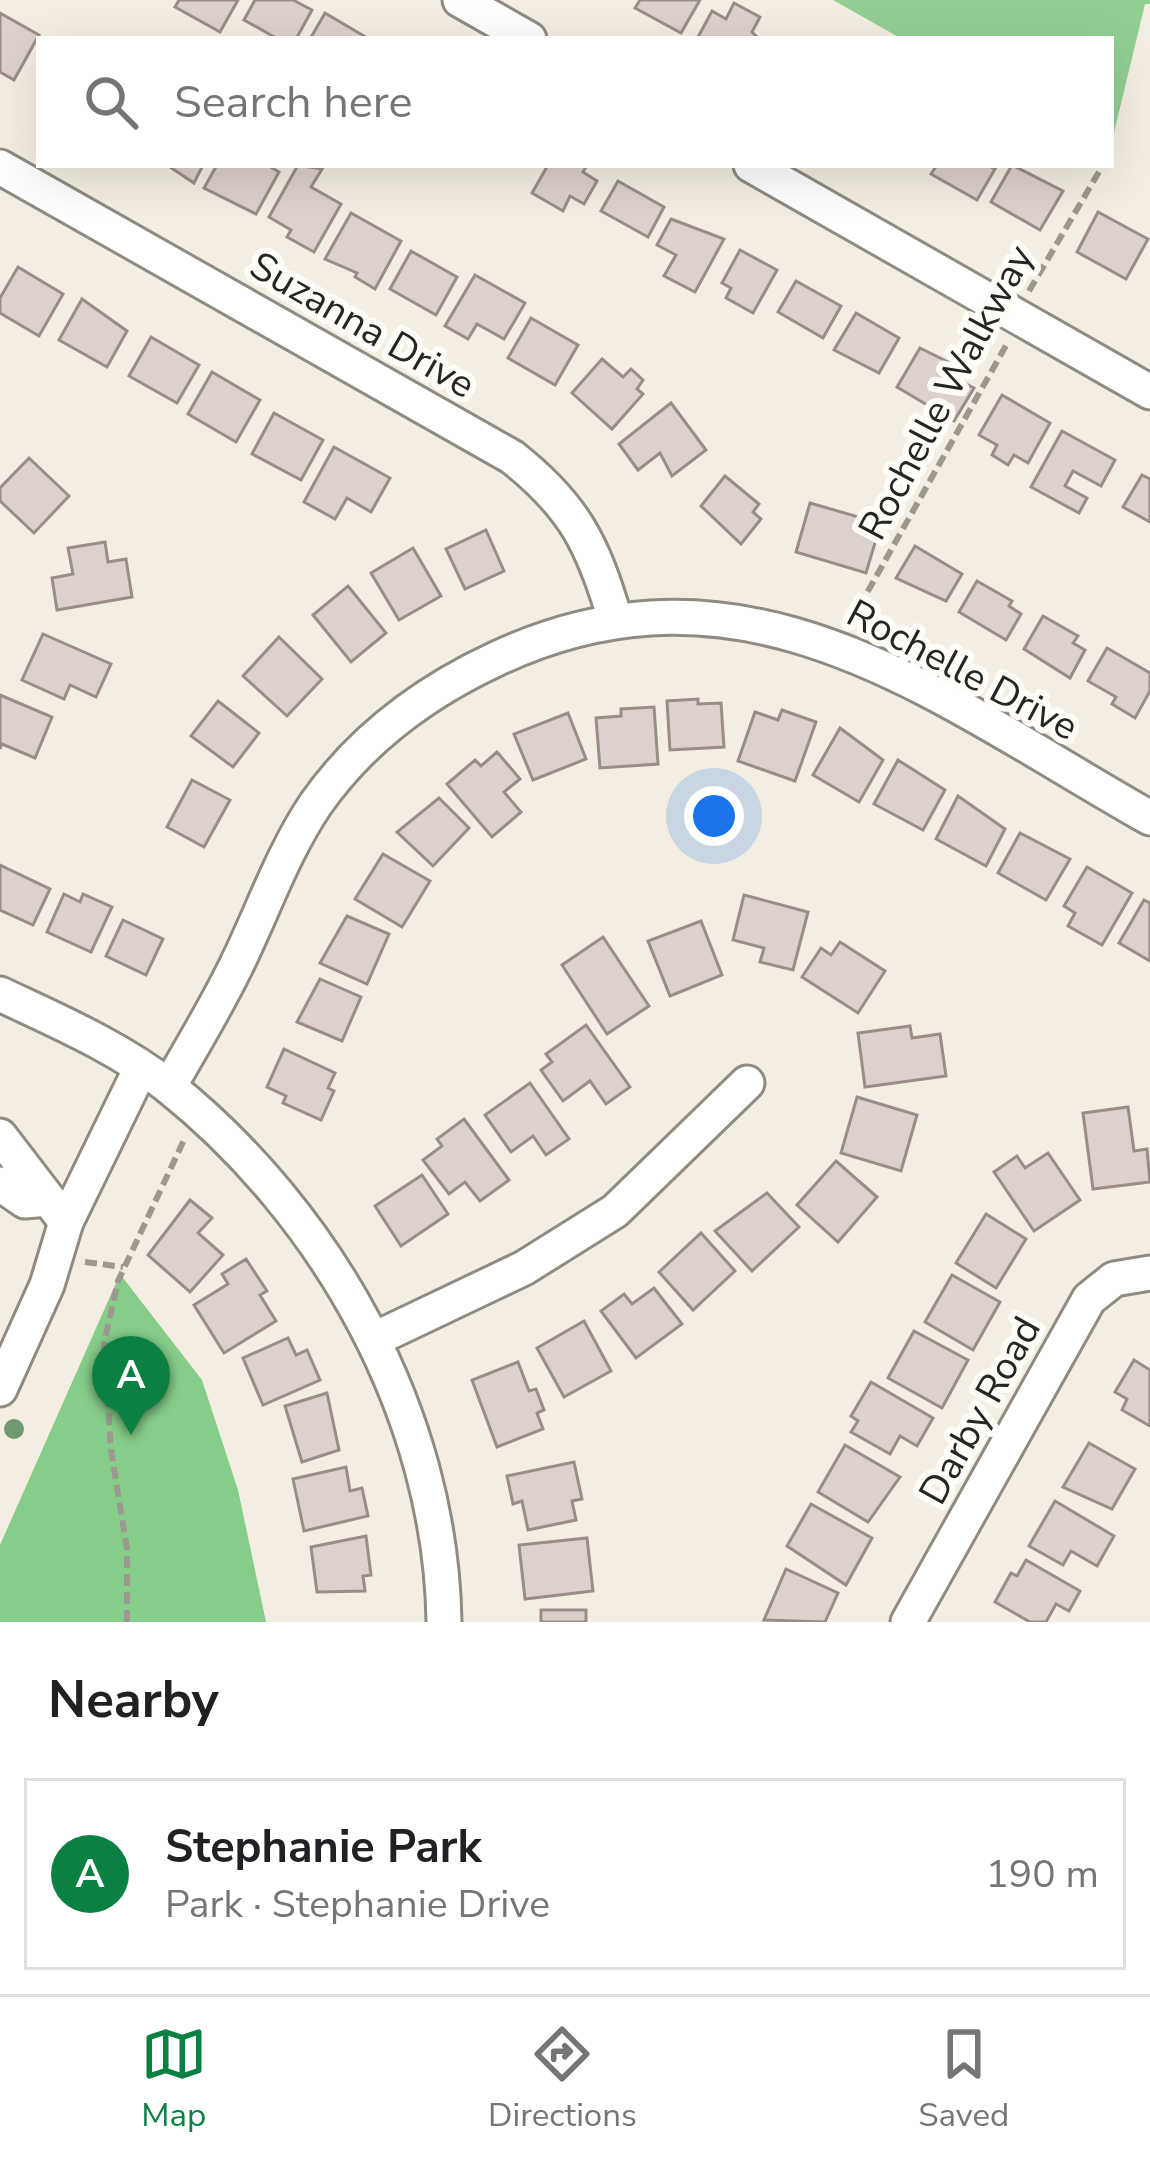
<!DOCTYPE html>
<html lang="en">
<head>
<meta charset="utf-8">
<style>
	:root { --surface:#fff; --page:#f6f6f6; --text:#202124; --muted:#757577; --line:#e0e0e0; --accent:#0b8043 }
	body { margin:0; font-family:"Nunito Sans",sans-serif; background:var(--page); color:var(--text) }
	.you { position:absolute; left:714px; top:816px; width:42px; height:42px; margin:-30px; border:9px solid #fff; border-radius:50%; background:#1a73e8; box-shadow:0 0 0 18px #1a73e833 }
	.badge { display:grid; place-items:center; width:78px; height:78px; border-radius:50%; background:var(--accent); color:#fff; font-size:39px; font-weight:700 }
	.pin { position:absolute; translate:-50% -99px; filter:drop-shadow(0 3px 6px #0008) }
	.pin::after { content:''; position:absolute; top:63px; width:42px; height:36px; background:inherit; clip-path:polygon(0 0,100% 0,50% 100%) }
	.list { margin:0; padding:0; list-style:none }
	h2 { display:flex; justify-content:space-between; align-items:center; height:156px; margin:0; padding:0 48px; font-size:51px }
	h2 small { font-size:39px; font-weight:400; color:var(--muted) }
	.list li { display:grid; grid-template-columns:78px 1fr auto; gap:36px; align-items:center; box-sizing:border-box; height:192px; margin:0 24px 24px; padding:0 24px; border:3px solid var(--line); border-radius:0px }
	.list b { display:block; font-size:45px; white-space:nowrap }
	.list p { margin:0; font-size:39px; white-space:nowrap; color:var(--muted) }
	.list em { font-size:39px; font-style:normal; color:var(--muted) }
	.icon { flex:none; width:66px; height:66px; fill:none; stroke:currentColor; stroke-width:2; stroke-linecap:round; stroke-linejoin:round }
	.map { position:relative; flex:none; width:1150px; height:1622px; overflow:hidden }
	.search { position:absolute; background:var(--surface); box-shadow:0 12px 48px #0002; left:36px; right:36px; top:36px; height:132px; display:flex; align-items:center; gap:30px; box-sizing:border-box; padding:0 42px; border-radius:0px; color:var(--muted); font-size:45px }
	.sheet { height:372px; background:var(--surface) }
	nav { display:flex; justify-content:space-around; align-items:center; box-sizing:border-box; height:168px; border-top:3px solid var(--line); background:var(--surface); font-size:33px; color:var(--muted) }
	nav a { display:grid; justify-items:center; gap:6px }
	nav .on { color:var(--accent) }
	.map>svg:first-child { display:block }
	.green { fill:#91cf93 }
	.forest { fill:#86cd89 }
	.building { fill:#ded0cb; stroke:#9a8d89; stroke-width:3 }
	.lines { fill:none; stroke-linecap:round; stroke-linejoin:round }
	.minor-casing { stroke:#908b80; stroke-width:39 }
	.path { stroke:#9c9890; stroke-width:6; stroke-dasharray:12 6; stroke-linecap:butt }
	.minor { stroke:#fff; stroke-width:33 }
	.tree { fill:#6e9971 }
	.labels { text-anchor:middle; stroke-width:12; stroke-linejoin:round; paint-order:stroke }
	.street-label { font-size:39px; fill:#272521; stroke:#fefcf7 }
</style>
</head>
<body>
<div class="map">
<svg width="1150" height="1622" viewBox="0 0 1150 1622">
	<rect width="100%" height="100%" fill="#f4eee2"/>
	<polygon class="green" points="833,0 1150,0 1150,4 1145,4 1111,145 1111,39 902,39"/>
	<polygon class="forest" points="120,1274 202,1380 238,1490 266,1622 0,1622 0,1545"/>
	<g class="building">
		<polygon points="179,0 238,0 220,32 175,7"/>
		<polygon points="255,0 293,0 312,10 296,39 278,39 244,20"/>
		<polygon points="640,0 700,0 681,33 635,8"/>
		<polygon points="734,3 760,17 752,32 759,39 697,39 712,11 726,19"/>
		<polygon points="0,13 39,35 14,80 0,72"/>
		<polygon points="325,13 369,39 310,39"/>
		<polygon points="167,165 203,165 194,183"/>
		<polygon points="217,165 267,165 279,172 256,214 204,188"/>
		<polygon points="298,165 322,169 311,187 341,204 314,252 287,237 291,230 269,217"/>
		<polygon points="548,165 587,165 583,172 597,181 584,204 570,196 563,211 532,193"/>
		<polygon points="937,165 987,165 995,169 977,200 931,174"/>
		<polygon points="1012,165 1063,191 1040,230 991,202"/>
		<polygon points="618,181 664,207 648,237 601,211"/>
		<polygon points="1098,212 1148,239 1126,279 1077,252"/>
		<polygon points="351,213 401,241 375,289 355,277 357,273 325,259"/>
		<polygon points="671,219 724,239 695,292 664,276 676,255 657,245"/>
		<polygon points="740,250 777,270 753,313 726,298 731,288 722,283"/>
		<polygon points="411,251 457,277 436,315 390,289"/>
		<polygon points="18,267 63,294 39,336 0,313 0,298"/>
		<polygon points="475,275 525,303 504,339 477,324 468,339 445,326"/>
		<polygon points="796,281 841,306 823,338 778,312"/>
		<polygon points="82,299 127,331 107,367 59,340"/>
		<polygon points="856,313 899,338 879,373 834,350"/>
		<polygon points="531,318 578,345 555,385 508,358"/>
		<polygon points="151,337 199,365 177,403 129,376"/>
		<polygon points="920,348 948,362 944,372 974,388 954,421 897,387"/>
		<polygon points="602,359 623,377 631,369 643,380 637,389 643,394 612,429 572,393"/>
		<polygon points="212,372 260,400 236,442 188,414"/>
		<polygon points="1002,395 1050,423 1028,463 1014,455 1008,465 992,455 997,445 979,435"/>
		<polygon points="671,403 706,450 672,476 660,453 638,470 619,444"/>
		<polygon points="274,413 323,440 301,480 252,454"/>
		<polygon points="1062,431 1115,460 1101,486 1073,471 1065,486 1087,498 1079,513 1031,487"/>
		<polygon points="334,447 390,478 371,512 347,498 335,519 304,502"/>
		<polygon points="29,458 69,496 34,533 0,501 0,488"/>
		<polygon points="1142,475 1150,479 1150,522 1123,507"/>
		<polygon points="725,476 759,504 753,512 761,519 741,544 701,506"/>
		<polygon points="810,503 862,518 860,527 878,533 866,573 796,552"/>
		<polygon points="486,530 504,571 465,589 446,549"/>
		<polygon points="105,542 108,562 126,559 132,597 57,610 52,578 73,574 68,548"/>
		<polygon points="915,546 962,574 946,601 896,578"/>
		<polygon points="413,548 441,596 399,620 371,573"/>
		<polygon points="977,581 1012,601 1009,606 1021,614 1006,640 959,612"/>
		<polygon points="348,586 386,633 351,662 313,615"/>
		<polygon points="1043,616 1078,636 1073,643 1085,650 1070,678 1024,649"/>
		<polygon points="43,634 111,664 96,697 70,685 64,699 22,680"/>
		<polygon points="279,637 322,679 287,716 243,676"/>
		<polygon points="1107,648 1150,673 1150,691 1135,718 1112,704 1116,697 1088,681"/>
		<polygon points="0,695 52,717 35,758 2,744 0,749"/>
		<polygon points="698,699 698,704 721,703 724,747 670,750 667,701"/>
		<polygon points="218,701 259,733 233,767 191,736"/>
		<polygon points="654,707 658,764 600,768 596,718 621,716 621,709"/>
		<polygon points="782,710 816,722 795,781 738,761 755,712 778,720"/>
		<polygon points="568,713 586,759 533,780 514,734"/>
		<polygon points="840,728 883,760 859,802 813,775"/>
		<polygon points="497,752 520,779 504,792 521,812 492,837 447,784 475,760 481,766"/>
		<polygon points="898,760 945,790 923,830 874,804"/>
		<polygon points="192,780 230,800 204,847 167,827"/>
		<polygon points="958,796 1005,829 986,866 936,839"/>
		<polygon points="439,798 469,828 433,866 397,832"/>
		<polygon points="1020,833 1070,859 1046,900 998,873"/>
		<polygon points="383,854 430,881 402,927 355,899"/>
		<polygon points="0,865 50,889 33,925 0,910"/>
		<polygon points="1087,867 1132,893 1102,945 1068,926 1075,913 1064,906"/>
		<polygon points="64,894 80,902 83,894 112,907 91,952 47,932"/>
		<polygon points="744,895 808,912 793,970 760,962 764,948 733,940"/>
		<polygon points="1144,900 1150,903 1150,961 1119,943"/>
		<polygon points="347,916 389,934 367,984 320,963"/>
		<polygon points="123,920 163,939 146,975 106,956"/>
		<polygon points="701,921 722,975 670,996 648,941"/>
		<polygon points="603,937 649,1006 607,1034 562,965"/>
		<polygon points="840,942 885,971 858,1013 802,977 821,948 831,955"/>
		<polygon points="320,979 361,997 342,1041 297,1022"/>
		<polygon points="586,1025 630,1087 606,1104 590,1081 563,1101 541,1070 552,1062 546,1054"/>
		<polygon points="910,1026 912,1038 940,1034 946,1076 865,1087 858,1033"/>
		<polygon points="284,1049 335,1073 328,1088 334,1091 321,1120 283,1103 286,1096 267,1087"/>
		<polygon points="530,1083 569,1139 546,1155 533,1136 511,1152 485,1115"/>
		<polygon points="857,1097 917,1115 901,1171 841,1153"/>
		<polygon points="1128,1107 1134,1151 1147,1149 1150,1182 1093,1189 1083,1113"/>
		<polygon points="464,1119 509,1180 480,1201 465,1182 449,1194 423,1160 442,1146 437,1139"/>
		<polygon points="1048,1153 1080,1200 1034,1231 994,1172 1017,1156 1025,1168"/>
		<polygon points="836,1161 877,1197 838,1242 797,1205"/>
		<polygon points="422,1175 448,1214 401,1246 375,1206"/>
		<polygon points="767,1193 799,1227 752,1271 715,1231"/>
		<polygon points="190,1200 212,1218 198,1233 223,1255 190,1292 148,1255"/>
		<polygon points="986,1214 1026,1239 996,1288 956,1263"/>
		<polygon points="701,1233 735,1271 693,1310 659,1272"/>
		<polygon points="246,1259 267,1291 260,1295 276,1321 224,1353 194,1305 228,1284 222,1274"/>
		<polygon points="952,1275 1000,1302 973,1350 925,1322"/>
		<polygon points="654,1288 682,1324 636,1358 601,1311 624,1294 632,1304"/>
		<polygon points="584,1321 611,1371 564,1397 537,1348"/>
		<polygon points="914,1331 968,1360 942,1408 888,1378"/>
		<polygon points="288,1338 296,1355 307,1350 320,1380 263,1405 243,1358"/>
		<polygon points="1134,1360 1150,1370 1150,1426 1122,1410 1127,1399 1115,1392"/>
		<polygon points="518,1362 529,1391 536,1389 544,1410 537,1413 543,1429 497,1447 472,1380"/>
		<polygon points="871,1382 933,1418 917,1446 900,1436 890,1454 851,1432 858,1421 851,1416"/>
		<polygon points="327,1393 339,1450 302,1462 285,1406"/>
		<polygon points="1089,1443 1135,1469 1112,1509 1063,1487"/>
		<polygon points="845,1445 900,1477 868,1522 818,1492"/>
		<polygon points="574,1462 582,1499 572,1501 576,1520 528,1530 522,1501 513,1504 507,1476"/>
		<polygon points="346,1467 350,1491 362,1488 368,1516 304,1531 293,1479"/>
		<polygon points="1055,1501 1114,1536 1097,1566 1071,1551 1063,1565 1029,1546"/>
		<polygon points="811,1504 872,1538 846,1585 787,1546"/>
		<polygon points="366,1536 371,1575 363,1576 365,1591 317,1592 311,1547"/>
		<polygon points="587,1538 593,1591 525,1599 519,1545"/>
		<polygon points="1026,1560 1080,1591 1069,1611 1056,1604 1046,1622 1030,1622 995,1602 1011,1573 1017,1576"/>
		<polygon points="786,1569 838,1593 825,1622 764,1620"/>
		<rect x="541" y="1610" width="45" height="12"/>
	</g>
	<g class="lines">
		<defs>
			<g id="minor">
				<polyline points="460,0 529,39"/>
				<polyline points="751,165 1150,392"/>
				<path d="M0,167L512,457C574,506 593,544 615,619"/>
				<path d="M0,994C57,1021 118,1047 168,1086C328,1214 441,1415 444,1622"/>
				<path d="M169,1087C191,1048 215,1009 235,968C262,914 281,856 315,805C361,739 425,692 496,659C748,541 939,699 1150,818"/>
				<polyline points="0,1136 66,1222 141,1068"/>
				<polyline points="0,1184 25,1201 47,1199"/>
				<polyline points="375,1339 524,1268 615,1211 747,1083"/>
				<polyline points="0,1389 47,1285 66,1222"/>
				<polyline points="908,1622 1089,1299 1114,1279 1150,1273"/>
			</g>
		</defs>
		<use href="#minor" class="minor-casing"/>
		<g class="path">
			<polyline points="1029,291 1103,165"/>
			<polyline points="850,623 1008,342"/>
			<polyline points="85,1262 123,1267"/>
			<polyline points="127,1622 127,1549 111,1450 104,1343 118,1281 184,1140"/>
		</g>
		<use href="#minor" class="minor"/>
	</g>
	<circle class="tree" cx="14" cy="1429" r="10"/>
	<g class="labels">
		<g class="street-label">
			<text transform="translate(363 324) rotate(30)" y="14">Suzanna Drive</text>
			<text transform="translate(945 392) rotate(-62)" y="14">Rochelle Walkway</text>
			<text transform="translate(963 669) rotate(28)" y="14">Rochelle Drive</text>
			<text transform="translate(979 1410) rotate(-61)" y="14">Darby Road</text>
		</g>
	</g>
</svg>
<div class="you"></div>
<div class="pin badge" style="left:131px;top:1435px">A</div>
<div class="search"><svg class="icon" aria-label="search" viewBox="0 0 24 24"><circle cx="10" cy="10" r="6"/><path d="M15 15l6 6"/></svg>Search here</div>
</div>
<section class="sheet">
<h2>Nearby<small></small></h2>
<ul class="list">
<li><span class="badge">A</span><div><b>Stephanie Park</b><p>Park · Stephanie Drive</p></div><em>190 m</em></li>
</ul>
</section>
<nav>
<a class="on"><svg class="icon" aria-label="map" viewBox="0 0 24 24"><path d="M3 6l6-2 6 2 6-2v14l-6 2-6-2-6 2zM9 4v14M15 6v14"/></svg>Map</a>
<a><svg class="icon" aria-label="directions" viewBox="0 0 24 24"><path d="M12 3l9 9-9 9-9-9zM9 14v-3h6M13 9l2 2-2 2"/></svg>Directions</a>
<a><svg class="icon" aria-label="saved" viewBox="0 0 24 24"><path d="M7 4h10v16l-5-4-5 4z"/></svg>Saved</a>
</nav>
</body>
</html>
